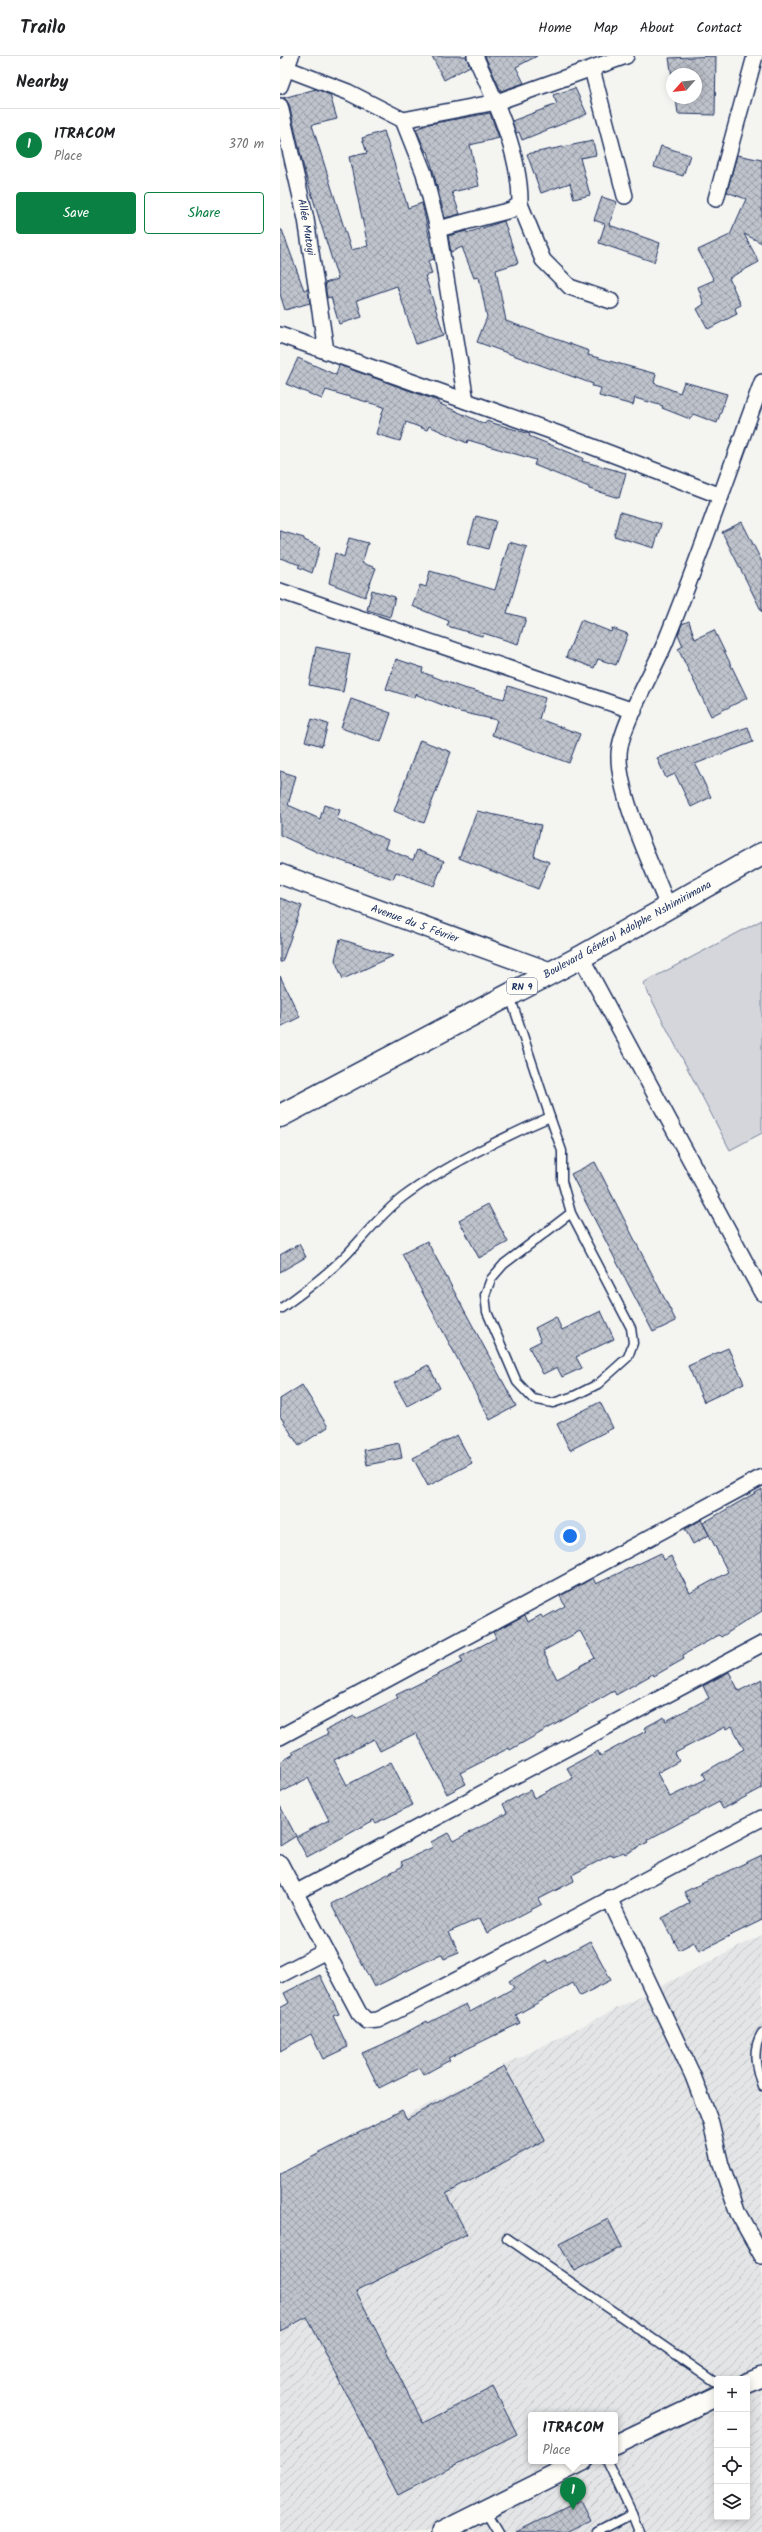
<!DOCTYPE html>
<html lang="en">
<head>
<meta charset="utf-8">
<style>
	:root { --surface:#fff; --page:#f2f2f2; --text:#202124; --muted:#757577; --line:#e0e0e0; --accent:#0b8043 }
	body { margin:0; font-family:Kalam,sans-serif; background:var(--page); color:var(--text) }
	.controls { position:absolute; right:12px; bottom:12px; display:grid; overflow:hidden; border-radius:4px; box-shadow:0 2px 10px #0003 }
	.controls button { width:36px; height:36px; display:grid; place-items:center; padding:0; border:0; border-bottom:1px solid var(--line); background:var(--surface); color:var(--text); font:20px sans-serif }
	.compass { position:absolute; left:386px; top:12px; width:36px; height:36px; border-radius:50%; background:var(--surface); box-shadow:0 2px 10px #0003; rotate:243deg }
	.you { position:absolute; left:290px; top:1480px; width:14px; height:14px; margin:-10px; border:3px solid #fff; border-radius:50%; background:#1a73e8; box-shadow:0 0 0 6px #1a73e833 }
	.badge { display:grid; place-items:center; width:26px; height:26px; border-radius:50%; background:var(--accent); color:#fff; font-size:13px; font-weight:700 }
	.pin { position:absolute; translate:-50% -33px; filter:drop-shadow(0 1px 2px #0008) }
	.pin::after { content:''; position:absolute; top:21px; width:14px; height:12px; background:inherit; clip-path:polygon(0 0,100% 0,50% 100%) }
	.popup { position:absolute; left:248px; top:2356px; width:90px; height:52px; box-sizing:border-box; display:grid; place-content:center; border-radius:4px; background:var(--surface); filter:drop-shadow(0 1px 3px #0005); font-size:13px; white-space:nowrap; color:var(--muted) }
	.popup b { font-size:15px; color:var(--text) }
	.popup::after { content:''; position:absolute; left:50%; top:100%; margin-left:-8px; border:8px solid transparent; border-top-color:var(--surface) }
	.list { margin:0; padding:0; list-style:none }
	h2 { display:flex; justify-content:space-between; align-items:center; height:52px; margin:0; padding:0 16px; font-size:17px }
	h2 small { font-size:13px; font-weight:400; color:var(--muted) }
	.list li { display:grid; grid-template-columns:26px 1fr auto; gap:12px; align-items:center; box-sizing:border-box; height:72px; padding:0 16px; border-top:1px solid var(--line) }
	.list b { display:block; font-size:15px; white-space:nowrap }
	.list p { margin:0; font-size:13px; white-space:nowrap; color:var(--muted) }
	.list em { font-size:13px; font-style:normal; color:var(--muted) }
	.actions { display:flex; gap:8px; padding:12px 16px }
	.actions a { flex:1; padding:9px 0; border:1px solid var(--accent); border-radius:4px; text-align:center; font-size:14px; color:var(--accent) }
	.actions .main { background:var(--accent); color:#fff }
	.icon { flex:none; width:22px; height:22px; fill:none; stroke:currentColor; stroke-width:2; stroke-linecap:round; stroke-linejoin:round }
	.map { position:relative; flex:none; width:482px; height:2476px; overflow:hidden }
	header { display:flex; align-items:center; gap:24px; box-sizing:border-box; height:56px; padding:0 20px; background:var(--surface); border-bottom:1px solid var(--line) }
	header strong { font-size:19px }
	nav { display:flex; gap:22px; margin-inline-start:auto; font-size:14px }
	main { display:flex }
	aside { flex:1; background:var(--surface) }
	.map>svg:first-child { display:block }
	.industrial { fill:url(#industrial-furrows); fill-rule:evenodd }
	.pitch { fill:#d4d6db; stroke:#78829c }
	.building { fill:url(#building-cross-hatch); stroke:#1b2f5e; fill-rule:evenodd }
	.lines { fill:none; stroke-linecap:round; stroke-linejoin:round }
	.service-casing { stroke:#1b2f5e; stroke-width:11 }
	.minor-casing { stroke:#1b2f5e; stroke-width:18 }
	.tertiary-casing { stroke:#1b2f5e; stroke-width:22 }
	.primary-casing { stroke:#1b2f5e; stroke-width:25 }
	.service { stroke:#fdfcf7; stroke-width:8 }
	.minor { stroke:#fdfcf7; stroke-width:15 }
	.tertiary { stroke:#fdfcf7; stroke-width:19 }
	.primary { stroke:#fdfcf7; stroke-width:22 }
	.labels { text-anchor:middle; stroke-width:3; stroke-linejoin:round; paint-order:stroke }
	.shield { fill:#fdfcf7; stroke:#5f6c8c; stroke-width:1 }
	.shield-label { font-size:10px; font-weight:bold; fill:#1b2f5e }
	.street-label { font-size:11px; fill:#1b2f5e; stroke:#fdfcf7 }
</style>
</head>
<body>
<header>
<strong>Trailo</strong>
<nav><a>Home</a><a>Map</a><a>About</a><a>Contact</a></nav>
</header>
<main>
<aside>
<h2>Nearby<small></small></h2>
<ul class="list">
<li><span class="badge">1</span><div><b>ITRACOM</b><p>Place</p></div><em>370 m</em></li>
</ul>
<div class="actions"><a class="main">Save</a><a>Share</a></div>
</aside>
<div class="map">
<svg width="482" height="2476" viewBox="0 0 482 2476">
	<defs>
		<pattern id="industrial-furrows" width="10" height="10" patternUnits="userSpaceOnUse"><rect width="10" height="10" fill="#e4e5e6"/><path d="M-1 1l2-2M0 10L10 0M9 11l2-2" fill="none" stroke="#c3c5c8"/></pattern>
		<pattern id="building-cross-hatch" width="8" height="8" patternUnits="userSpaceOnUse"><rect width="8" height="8" fill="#bfc3cc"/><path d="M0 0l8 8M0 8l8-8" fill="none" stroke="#9a9fa9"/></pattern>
	</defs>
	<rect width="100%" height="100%" fill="#f4f4f1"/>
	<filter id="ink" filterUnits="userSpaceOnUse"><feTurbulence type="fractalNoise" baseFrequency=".025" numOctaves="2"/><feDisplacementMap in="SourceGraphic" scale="8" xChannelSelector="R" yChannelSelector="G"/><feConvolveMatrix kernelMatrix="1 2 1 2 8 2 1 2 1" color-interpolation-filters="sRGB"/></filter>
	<g filter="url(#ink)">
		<path class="industrial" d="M482,1879V2476H0V2123ZM437,2323H467V2461H437ZM251,2359H335V2405H251Z"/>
		<polygon class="pitch" points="482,864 482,1077 450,1094 363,927"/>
		<g class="building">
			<polygon points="152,0 186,0 190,10 164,24"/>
			<polygon points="205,0 257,0 236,11 244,27 221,35"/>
			<polygon points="436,0 435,59 398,58 396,42 416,42 416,18 392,20 389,2"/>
			<polygon points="295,32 307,58 242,84 239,76 236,77 232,65 277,48 273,39"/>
			<polygon points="36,33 50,39 57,63 32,69 71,194 88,190 69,101 87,97 82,82 104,75 128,152 142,147 154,203 148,205 152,218 145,220 164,279 136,288 117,230 77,244 82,261 59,268 51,241 47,242 45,227 58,223 25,117 9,48 3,42"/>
			<polygon points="210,57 219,82 190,89 199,130 172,136 180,158 165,162 148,95 146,96 136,73 149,68"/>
			<polygon points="313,85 316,99 300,102 310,139 294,143 290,127 261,137 247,98"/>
			<polygon points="381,90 410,99 403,120 374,111"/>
			<polygon points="457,99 482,104 482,187 464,178 479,206 449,222 461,249 455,252 457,258 428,273 417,253 424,248 418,231 434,224 418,194 450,179 466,143 447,136"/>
			<polygon points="322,141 337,146 329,169 380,187 374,206 319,187 325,168 314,164"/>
			<polygon points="224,165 238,207 216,214 226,265 309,295 308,299 376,318 374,327 400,337 404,326 447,338 437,367 413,358 410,363 382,352 383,350 355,342 353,349 319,340 321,332 312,330 313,328 197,286 207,261 199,221 194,222 182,191 171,196 168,180 186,175 187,177"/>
			<polygon points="0,174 2,174 24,234 28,233 30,247 5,254 0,238"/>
			<polygon points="18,302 56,319 59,309 158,345 158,347 205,368 206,365 250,378 249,380 303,402 302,405 346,417 339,442 309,433 309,431 254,409 256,404 188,384 187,387 149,370 147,374 126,366 120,385 96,378 104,351 46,334 42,343 6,328"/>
			<polygon points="340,456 381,468 374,492 334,480"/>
			<polygon points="196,460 216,465 208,493 188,487"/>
			<polygon points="462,466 482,506 482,556 442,476"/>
			<polygon points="0,475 24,482 24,484 40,491 32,517 18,511 20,509 0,502"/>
			<polygon points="69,482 88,487 82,507 96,512 85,541 49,527 55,497 64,501"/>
			<polygon points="229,486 247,491 227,557 246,562 238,588 203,577 202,580 167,570 169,565 132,550 140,529 146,531 150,515 215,534"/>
			<polygon points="92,534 115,541 110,561 87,554"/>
			<polygon points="301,564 331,576 332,572 348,578 336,609 318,603 314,612 286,601"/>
			<polygon points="409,565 415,583 434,574 467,642 431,660 398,593 403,590 398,578 402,568"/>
			<polygon points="36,591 70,598 63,636 29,629"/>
			<polygon points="116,603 143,612 142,616 180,631 224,643 228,630 265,642 259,663 300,678 289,707 212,679 217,664 180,656 135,638 134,642 106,633"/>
			<polygon points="71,643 111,657 101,686 61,672"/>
			<polygon points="32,663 48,668 42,690 25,685"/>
			<polygon points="468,671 473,686 415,708 431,741 411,751 395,718 386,722 377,702"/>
			<polygon points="140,684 171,696 144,767 114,755"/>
			<polygon points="0,715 16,720 8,749 40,763 44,749 60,754 57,763 108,784 105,792 133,804 137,794 164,805 154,830 116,816 113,823 39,797 0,779"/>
			<polygon points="197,755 261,769 254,800 269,806 258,833 179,802"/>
			<polygon points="0,842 22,850 2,906 0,906"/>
			<polygon points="60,883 113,900 63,923 55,904"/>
			<polygon points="0,920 20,961 0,971"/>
			<polygon points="315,1106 396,1265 373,1276 291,1118"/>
			<polygon points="208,1148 228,1186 199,1202 179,1164"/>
			<polygon points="147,1185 236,1350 210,1364 122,1198"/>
			<polygon points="19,1188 26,1201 0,1216 0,1199"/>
			<polygon points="321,1255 334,1283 296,1301 302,1312 282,1321 277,1311 263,1318 249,1291 261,1285 255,1272 276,1261 282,1274"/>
			<polygon points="448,1292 464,1327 424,1346 408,1310"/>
			<polygon points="148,1309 160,1332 127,1350 114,1327"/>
			<polygon points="22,1329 48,1371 19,1390 0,1360 0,1343"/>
			<polygon points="320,1346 333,1372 290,1394 277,1368"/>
			<polygon points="177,1379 192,1407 148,1430 133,1402"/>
			<polygon points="119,1387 122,1402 87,1409 84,1394"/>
			<path d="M482,1433V1555L441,1581L439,1579L403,1599L404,1603L374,1620L373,1618L336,1639L334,1635L230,1694L229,1692L180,1717L186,1728L167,1738L136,1677L100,1695L94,1683L54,1704L67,1729L111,1706L133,1749L96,1767L94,1764L27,1801L16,1781L49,1764L28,1722L0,1737V1706L14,1698L12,1696L48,1678L46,1674L74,1660L76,1663L118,1642L116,1639L183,1606L180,1601L216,1582L213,1576L245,1559L248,1566L261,1559L263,1562L285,1550L280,1540L313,1522L316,1528L381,1497L384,1504L391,1500L410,1537L448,1516L423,1467ZM300,1575L315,1602L277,1623L263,1595Z"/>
			<polygon points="421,1464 429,1479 413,1488 405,1473"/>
			<path d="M449,1616L459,1635L482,1623V1732L443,1753L439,1746L367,1784L368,1786L345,1798L344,1796L333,1800L332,1798L292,1819L294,1825L259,1843L262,1848L207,1877L200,1862L169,1876L179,1897L164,1903L161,1898L94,1931L51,1848L123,1810L121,1806L153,1791L151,1786L168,1777L173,1785L227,1757L223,1748L250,1734L254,1742L293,1722L287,1712L318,1695L320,1700L366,1675L364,1672L384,1661L386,1665L429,1642L423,1630ZM452,1670L464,1693L423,1717L426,1723L390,1741L377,1717L399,1705L395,1697L445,1671L446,1673Z"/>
			<polygon points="0,1750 16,1780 0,1790"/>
			<polygon points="482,1799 482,1864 419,1895 414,1886 399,1894 382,1862 410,1847 404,1836"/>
			<polygon points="310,1885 331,1924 300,1940 293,1927 236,1959 240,1967 168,2002 170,2004 143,2019 139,2012 99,2032 82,1997 114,1983 147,1965 148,1967 186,1948 190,1956 234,1932 229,1925 267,1904 269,1907"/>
			<polygon points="40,1919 59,1958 53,1960 68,1991 43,2003 31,1978 0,1995 0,1952 9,1947 4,1937"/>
			<polygon points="224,2010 265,2084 166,2138 187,2178 76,2235 143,2367 213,2331 237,2378 118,2439 27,2261 0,2275 0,2118 122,2054 127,2063"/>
			<polygon points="328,2163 342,2191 294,2215 279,2188"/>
			<polygon points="301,2444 311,2464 287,2476 236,2476"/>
		</g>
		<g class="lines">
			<defs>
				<g id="service">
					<polyline points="270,1061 282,1095 282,1125 291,1157 351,1272 353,1287 348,1301 318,1328 294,1340 273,1347 253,1343 237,1326 207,1256 205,1239 211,1223 224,1208 291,1157"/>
					<path d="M0,1253C24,1236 48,1218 68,1197C86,1178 102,1157 123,1141C162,1112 225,1080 270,1061L230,940"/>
					<path d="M482,1977C471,1994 476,2012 482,2030"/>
					<polyline points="227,2182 437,2327"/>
					<polyline points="205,2454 218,2476"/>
					<polyline points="352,2458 359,2476"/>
					<polyline points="317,2476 352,2458 327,2405"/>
				</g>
				<g id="minor">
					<polyline points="0,10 68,36 123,64 144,117 158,173 186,345"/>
					<polyline points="312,13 345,140"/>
					<polyline points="0,30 11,0"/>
					<polyline points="0,50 26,163 46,295"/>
					<polyline points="123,64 217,46 346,0"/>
					<polyline points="436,143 475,0"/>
					<polyline points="240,148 263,204 290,231 331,245"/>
					<path d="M158,173L231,154L240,148C241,100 215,43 195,0"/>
					<polyline points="0,279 282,379 441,440"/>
					<polyline points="0,535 354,655"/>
					<path d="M388,851C373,811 338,740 339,699C339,673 374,614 385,587C420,501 450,413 482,326"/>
					<polyline points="301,901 482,1237"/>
					<polyline points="0,1681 482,1421"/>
					<polyline points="0,1807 46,1895"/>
					<polyline points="15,1837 482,1588"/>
					<polyline points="329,1842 413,2020 431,2067 441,2109 458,2157 482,2200"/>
					<path d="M0,1919L46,1895L79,1957L87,1965L98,1964C227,1900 354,1829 482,1762"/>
				</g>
				<g id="tertiary">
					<polyline points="0,818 270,916"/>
					<polyline points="467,2327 482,2321"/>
					<polyline points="335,2389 437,2340"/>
					<polyline points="161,2476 303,2405"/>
				</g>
				<polyline id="primary" points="0,1060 301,901 482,798"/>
			</defs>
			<use href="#service" class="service-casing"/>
			<use href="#minor" class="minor-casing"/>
			<use href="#tertiary" class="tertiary-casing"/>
			<use href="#primary" class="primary-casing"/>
			<use href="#service" class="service"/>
			<use href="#minor" class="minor"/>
			<use href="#tertiary" class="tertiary"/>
			<use href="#primary" class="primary"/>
		</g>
	</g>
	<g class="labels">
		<rect class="shield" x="227" y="922" width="30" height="16" rx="3"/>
		<g class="shield-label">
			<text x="242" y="934">RN 9</text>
		</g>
		<g class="street-label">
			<text transform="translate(27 171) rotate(80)" y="4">Allée Mutoyi</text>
			<text transform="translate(135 867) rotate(20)" y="4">Avenue du 5 Février</text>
			<text transform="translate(347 873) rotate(-29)" y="4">Boulevard Général Adolphe Nshimirimana</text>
		</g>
	</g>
</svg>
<div class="controls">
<button>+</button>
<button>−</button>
<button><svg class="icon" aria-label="locate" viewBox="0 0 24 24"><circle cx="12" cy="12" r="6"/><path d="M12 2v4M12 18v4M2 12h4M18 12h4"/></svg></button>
<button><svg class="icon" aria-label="layers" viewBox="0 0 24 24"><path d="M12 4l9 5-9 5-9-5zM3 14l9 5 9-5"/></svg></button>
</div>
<svg class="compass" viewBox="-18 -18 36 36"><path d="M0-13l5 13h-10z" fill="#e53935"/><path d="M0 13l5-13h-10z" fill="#757577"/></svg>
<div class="you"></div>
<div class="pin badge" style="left:293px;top:2454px">1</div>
<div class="popup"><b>ITRACOM</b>Place</div>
</div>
</main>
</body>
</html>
